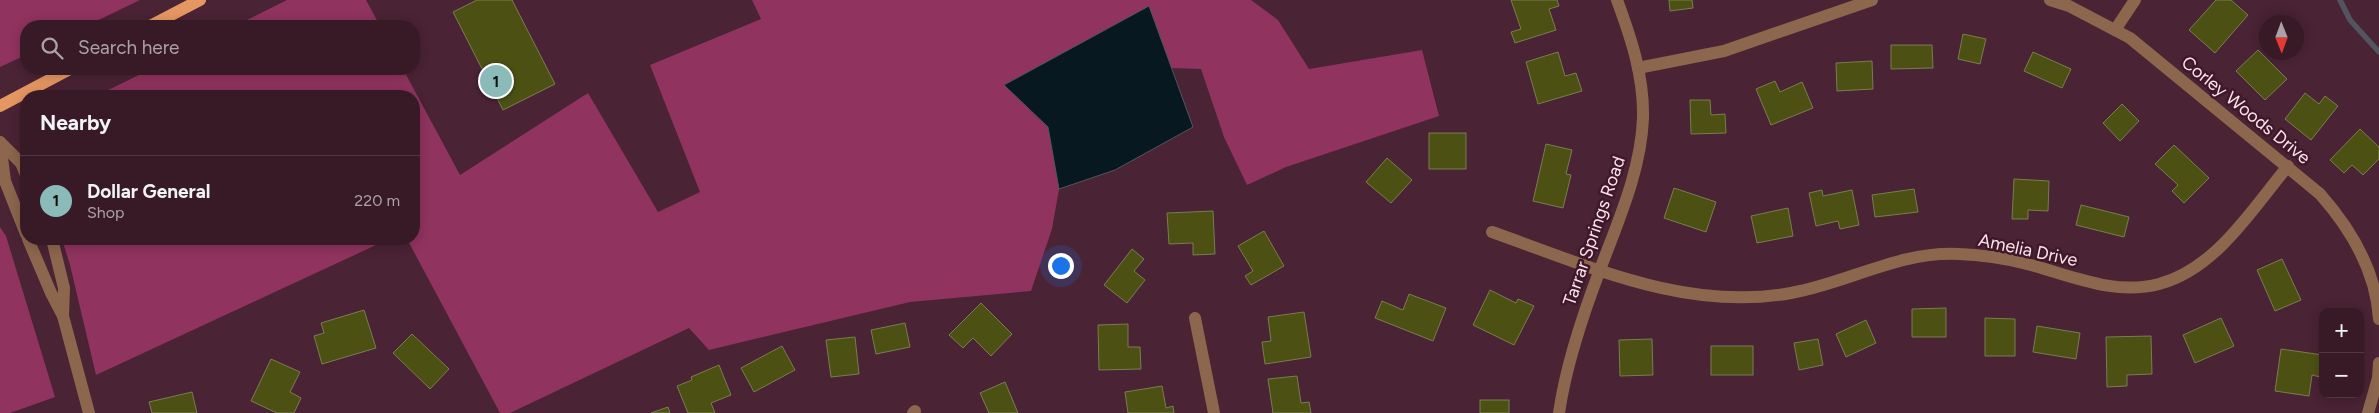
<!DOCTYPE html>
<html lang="en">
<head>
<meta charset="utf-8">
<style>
	:root { --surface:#381a27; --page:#3f232f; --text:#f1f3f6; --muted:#aba1a7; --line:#523844; --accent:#8bbbb9 }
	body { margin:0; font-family:Figtree,sans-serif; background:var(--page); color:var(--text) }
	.controls { position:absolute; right:15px; bottom:15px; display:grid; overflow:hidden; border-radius:10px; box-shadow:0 2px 12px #0003 }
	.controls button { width:45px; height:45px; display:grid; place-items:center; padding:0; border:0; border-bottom:1px solid var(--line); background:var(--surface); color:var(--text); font:25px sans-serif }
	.compass { position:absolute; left:2259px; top:15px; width:45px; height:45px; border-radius:50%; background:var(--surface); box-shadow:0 2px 12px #0003; rotate:179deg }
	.you { position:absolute; left:1060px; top:265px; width:18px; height:18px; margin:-12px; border:4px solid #fff; border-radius:50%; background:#1a73e8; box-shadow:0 0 0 8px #1a73e833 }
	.badge { display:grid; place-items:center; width:32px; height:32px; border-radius:50%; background:var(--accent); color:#111; font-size:16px; font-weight:700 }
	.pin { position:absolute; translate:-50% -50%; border:2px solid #fff; box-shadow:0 1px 5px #0006 }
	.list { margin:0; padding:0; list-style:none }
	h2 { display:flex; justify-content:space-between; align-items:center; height:65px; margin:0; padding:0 20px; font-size:21px }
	h2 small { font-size:16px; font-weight:400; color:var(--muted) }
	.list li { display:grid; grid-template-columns:32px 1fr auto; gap:15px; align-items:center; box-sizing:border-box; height:90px; padding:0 20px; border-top:1px solid var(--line) }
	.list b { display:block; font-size:19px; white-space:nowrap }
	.list p { margin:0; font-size:16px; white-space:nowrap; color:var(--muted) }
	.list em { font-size:16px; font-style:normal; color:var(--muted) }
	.icon { flex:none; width:28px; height:28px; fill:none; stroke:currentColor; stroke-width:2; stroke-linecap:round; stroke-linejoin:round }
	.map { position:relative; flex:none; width:2379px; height:413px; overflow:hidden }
	.search { position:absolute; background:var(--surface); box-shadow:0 2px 12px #0003; left:20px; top:20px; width:400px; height:55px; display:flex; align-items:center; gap:12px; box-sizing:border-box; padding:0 18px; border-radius:20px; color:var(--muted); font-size:19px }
	.panel { position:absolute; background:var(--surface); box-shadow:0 2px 12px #0003; left:20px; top:90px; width:400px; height:155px; border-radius:20px }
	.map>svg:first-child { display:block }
	.green { fill:#90335f }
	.water { fill:#081820; stroke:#52555d }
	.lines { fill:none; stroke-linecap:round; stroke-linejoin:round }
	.stream { stroke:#52555d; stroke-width:5.5 }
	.building { fill:#4c5113; stroke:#787d51 }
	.minor { stroke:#8c664d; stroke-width:12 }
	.major { stroke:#e59762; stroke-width:12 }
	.labels { text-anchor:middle; stroke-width:5; stroke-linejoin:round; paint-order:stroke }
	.street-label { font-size:18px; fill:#fde2ec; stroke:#3f192a }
</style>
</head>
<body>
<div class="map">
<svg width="2379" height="413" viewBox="0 0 2379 413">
	<rect width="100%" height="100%" fill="#4a2334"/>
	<g class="green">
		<polygon points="0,0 140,0 86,26 26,26 26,55 0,67"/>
		<polygon points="287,0 366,0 380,26 235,26"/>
		<polygon points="752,0 1251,0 1278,20 1309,69 1422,50 1439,116 1286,167 1247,185 1224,137 1201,69 1171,68 1149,7 1004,85 1048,127 1059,189 1052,229 1031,291 910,302 709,350 689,328 510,413 500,413 407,239 414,239 414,96 96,96 151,69 403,69 460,175 588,93 658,212 700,192 650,65 761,19"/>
		<polygon points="0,227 6,236 55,397 10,413 0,413"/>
		<polygon points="62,239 389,239 96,375 70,265"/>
	</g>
	<polygon class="water" points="1149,6 1193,127 1115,170 1059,189 1048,127 1004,85"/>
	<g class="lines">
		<polyline class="stream" points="2340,0 2350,20 2379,52"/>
	</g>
	<g class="building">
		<polygon points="477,0 512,0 555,84 503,110 453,12"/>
		<polygon points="1511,0 1557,0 1559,6 1549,9 1556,30 1515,43 1511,32 1521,29"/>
		<polygon points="1669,0 1692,0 1693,8 1670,11"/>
		<polygon points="2216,0 2231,0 2248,15 2215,53 2189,30"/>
		<polygon points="1963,34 1986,39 1980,64 1958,59"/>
		<polygon points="1891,45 1932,45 1933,68 1891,69"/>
		<polygon points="2258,50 2287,79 2265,100 2236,71"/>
		<polygon points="1558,52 1565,76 1576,73 1582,91 1538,104 1526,62"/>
		<polygon points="2033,52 2071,69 2062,88 2024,71"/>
		<polygon points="1872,61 1873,89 1837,91 1836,63"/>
		<polygon points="1775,81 1780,92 1802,82 1813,108 1771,125 1756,89"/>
		<polygon points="2305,93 2319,104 2325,96 2338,106 2311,140 2285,119"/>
		<polygon points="1690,100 1710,100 1711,115 1725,114 1726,133 1691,134"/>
		<polygon points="2122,104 2139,121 2120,141 2103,123"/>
		<polygon points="2360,129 2379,147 2379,159 2363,175 2352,165 2344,173 2330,160"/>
		<rect x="1429" y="133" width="37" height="36"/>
		<polygon points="1546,144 1572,150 1566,174 1571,175 1563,208 1533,201"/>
		<polygon points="2174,145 2209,178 2184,203 2172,191 2178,185 2155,164"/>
		<polygon points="1387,158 1412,180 1391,203 1366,182"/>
		<polygon points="2014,179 2049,181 2048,211 2028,210 2028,219 2012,219"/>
		<polygon points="1674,188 1716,202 1706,232 1664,218"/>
		<polygon points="1914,189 1918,212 1875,217 1872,195"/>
		<polygon points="1822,190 1823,196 1852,190 1859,225 1840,229 1838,221 1816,226 1809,193"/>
		<polygon points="2081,205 2129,217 2124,237 2076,225"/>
		<polygon points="1788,208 1793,236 1757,243 1751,216"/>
		<polygon points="1213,211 1215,254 1193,255 1193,243 1169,244 1167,213"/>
		<polygon points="1264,231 1284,266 1251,285 1245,276 1253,271 1238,246"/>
		<polygon points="1132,249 1144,259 1134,271 1145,280 1127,303 1104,285"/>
		<polygon points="2282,259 2301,300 2275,311 2257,270"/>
		<polygon points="1490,290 1516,303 1518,299 1534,306 1514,345 1473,325"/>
		<polygon points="1409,294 1446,308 1433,341 1375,318 1382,301 1403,310"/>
		<polygon points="981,303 1012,334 991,356 973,338 963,348 949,335"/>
		<polygon points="1946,308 1946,337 1912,337 1912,309"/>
		<polygon points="364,310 376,348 322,364 314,336 324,333 321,323"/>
		<polygon points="1304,312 1311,357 1265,364 1262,342 1271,341 1268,317"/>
		<polygon points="1985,318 2015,319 2015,356 1985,356"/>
		<polygon points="2221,318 2234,346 2195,363 2183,335"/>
		<polygon points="1866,320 1876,343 1846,357 1836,334"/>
		<polygon points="905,323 910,347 876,354 871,330"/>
		<polygon points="1128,324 1128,347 1140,347 1141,369 1099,370 1098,325"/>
		<polygon points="2037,326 2080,333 2076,359 2033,352"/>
		<polygon points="412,334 449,369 430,389 393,353"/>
		<polygon points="2151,336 2152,374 2127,375 2127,386 2107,387 2106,337"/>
		<polygon points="855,337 859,374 831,377 826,340"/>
		<polygon points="1652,339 1653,375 1620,376 1619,340"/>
		<polygon points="1818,339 1823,365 1799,370 1794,343"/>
		<polygon points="782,346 795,370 754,392 741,368"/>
		<rect x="1711" y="346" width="42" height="29"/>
		<polygon points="2281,349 2323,355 2320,377 2312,375 2309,396 2275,391"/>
		<polygon points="271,359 300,372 290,392 301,398 294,413 277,413 251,401"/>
		<polygon points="719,365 731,395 711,403 715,413 688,413 677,386 692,380 691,377"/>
		<polygon points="1297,376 1301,403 1309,402 1311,413 1273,413 1268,379"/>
		<polygon points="1005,382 1018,413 989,413 980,393"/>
		<polygon points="1162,386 1166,408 1173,406 1174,413 1128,413 1125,392"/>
		<polygon points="192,392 197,413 152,413 149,402"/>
		<rect x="1480" y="400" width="29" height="13"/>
		<polygon points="668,407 670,413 651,413"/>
	</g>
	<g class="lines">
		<g class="minor">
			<path d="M2050,0L2069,6L2130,38L2320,194C2351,229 2376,270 2379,319"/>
			<polyline points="2115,30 2135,0"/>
			<polyline points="1638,68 1724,51 1872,0"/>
			<polyline points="0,142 5,181 26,234"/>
			<polyline points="0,142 21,163 26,175"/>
			<path d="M1492,232C1589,266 1686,312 1791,293C1848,283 1899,251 1959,254C1982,255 2005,258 2027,264C2070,275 2114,296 2159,284C2216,269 2252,209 2288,166"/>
			<polyline points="28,239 51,293 63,316 64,288 52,239"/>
			<polyline points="63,316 89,413"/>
			<polyline points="1195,318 1214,413"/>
			<polyline points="913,413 915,411"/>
			<path d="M1559,413C1566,364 1583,314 1601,267C1619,219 1641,170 1643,118C1644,76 1631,38 1617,0"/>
			<polyline points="2368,413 2378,378 2379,363"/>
		</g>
		<g class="major">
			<polyline points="150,26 200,0"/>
			<polyline points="0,106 70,69"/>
		</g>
	</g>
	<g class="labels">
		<g class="street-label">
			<text transform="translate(2246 110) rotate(39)" y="6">Corley Woods Drive</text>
			<text transform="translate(1594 231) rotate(-71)" y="6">Tarrar Springs Road</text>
			<text transform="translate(2028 250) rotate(12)" y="6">Amelia Drive</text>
		</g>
	</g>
</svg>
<div class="controls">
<button>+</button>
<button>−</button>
</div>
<svg class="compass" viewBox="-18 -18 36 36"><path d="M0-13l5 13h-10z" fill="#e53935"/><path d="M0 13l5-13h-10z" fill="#aba1a7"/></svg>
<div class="you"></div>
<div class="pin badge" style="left:496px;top:81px">1</div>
<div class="search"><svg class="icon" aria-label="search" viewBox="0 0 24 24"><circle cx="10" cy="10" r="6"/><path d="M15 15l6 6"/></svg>Search here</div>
<section class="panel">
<h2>Nearby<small></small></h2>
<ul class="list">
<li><span class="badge">1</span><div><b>Dollar General</b><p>Shop</p></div><em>220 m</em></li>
</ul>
</section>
</div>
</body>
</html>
